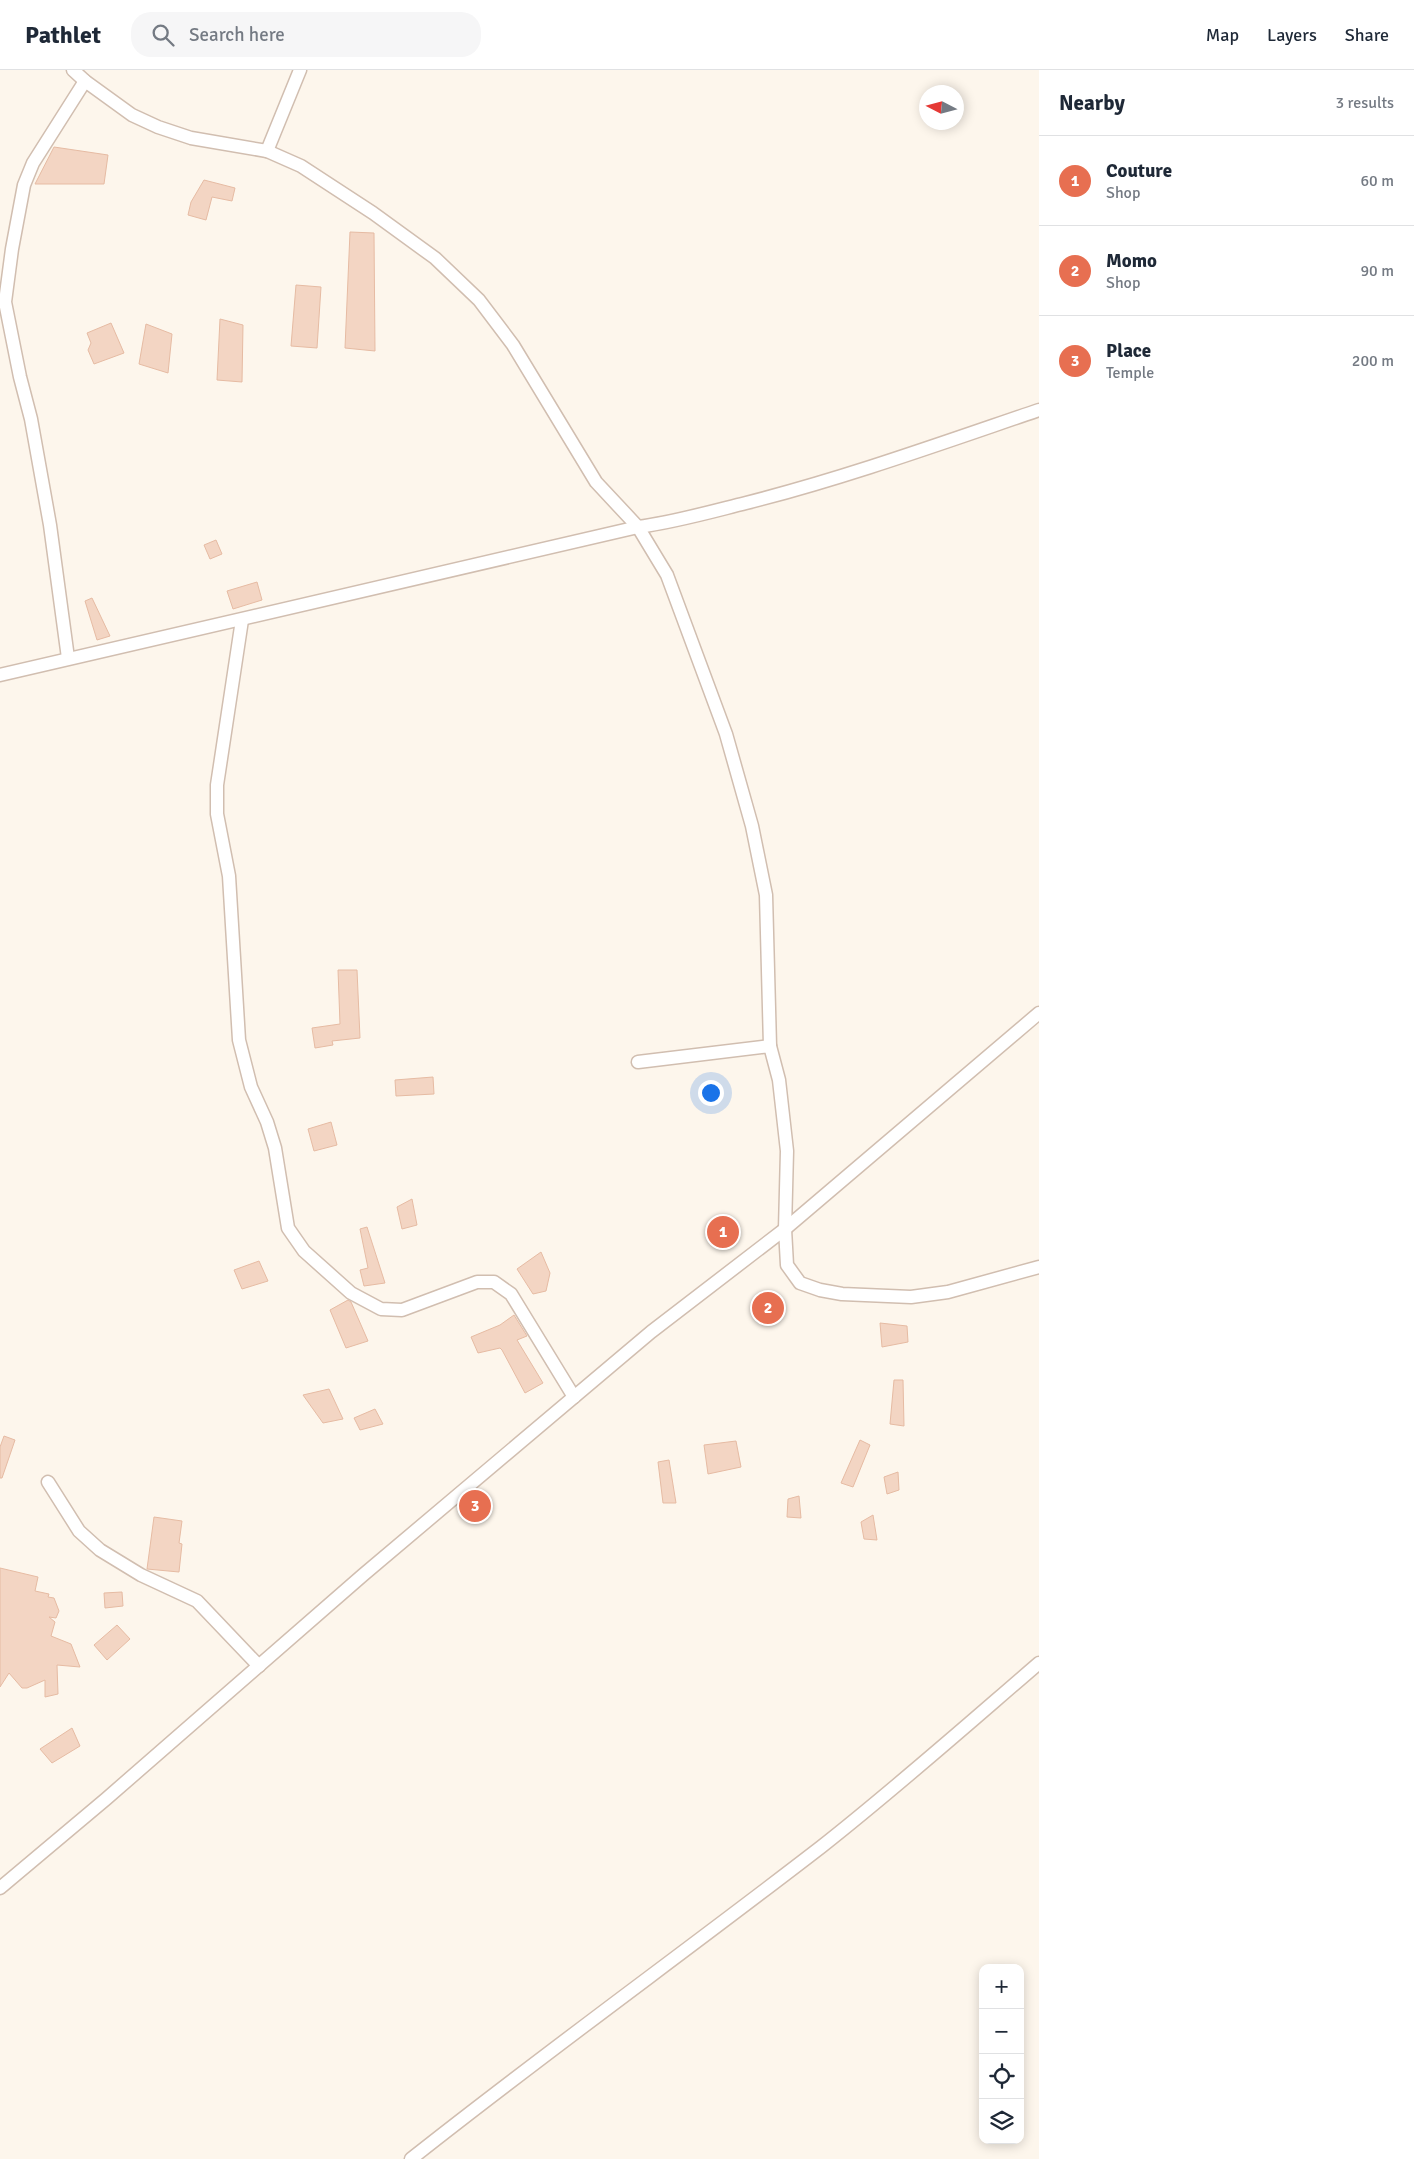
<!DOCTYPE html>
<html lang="en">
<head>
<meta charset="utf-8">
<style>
	:root { --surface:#fff; --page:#f6f6f7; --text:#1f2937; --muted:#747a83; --line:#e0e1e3; --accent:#e76f51 }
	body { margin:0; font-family:Signika,sans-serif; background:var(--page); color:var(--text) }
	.controls { position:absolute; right:15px; bottom:15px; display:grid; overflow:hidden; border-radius:10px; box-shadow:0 2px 12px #0003 }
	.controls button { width:45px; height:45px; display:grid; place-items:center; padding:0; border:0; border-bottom:1px solid var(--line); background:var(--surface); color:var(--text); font:25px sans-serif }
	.compass { position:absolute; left:919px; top:15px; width:45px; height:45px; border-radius:50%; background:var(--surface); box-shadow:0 2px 12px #0003; rotate:276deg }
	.you { position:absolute; left:710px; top:1022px; width:18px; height:18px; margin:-12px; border:4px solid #fff; border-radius:50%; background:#1a73e8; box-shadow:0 0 0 8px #1a73e833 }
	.badge { display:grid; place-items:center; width:32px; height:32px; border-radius:50%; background:var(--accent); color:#fff; font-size:16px; font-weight:700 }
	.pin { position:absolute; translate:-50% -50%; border:2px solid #fff; box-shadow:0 1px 5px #0006 }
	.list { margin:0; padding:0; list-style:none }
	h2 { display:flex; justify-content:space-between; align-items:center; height:65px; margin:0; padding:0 20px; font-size:21px }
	h2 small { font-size:16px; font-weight:400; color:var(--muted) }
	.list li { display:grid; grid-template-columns:32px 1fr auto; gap:15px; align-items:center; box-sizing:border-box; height:90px; padding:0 20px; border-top:1px solid var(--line) }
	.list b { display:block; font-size:19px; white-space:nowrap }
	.list p { margin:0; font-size:16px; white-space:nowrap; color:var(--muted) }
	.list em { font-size:16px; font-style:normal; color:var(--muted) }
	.icon { flex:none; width:28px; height:28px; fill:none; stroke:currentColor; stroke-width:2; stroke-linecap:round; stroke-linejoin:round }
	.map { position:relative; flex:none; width:1039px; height:2089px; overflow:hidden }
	header { display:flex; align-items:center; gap:30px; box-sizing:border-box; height:70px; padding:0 25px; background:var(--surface); border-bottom:1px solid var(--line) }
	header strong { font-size:24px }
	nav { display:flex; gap:28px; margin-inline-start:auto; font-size:18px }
	.search { width:350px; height:45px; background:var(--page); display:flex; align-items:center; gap:12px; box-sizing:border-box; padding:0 18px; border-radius:20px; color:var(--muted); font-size:19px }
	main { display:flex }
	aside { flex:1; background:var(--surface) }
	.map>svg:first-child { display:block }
	.building { fill:#f3d5c3; stroke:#e6bba3 }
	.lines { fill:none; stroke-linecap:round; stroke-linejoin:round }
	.minor-casing { stroke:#d1beb0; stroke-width:15 }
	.minor { stroke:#fff; stroke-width:12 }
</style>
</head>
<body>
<header>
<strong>Pathlet</strong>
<div class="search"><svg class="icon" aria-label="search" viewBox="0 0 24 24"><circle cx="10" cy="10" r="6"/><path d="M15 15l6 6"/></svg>Search here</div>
<nav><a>Map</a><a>Layers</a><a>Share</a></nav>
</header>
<main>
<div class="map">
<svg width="1039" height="2089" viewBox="0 0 1039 2089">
	<rect width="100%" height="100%" fill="#fdf6ec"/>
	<g class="building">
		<polygon points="54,77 108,85 104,114 35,114"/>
		<polygon points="204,110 235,118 232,131 212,127 206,150 188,145 191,132"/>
		<polygon points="350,162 374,163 375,281 345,278"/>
		<polygon points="296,215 321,217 317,278 291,276"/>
		<polygon points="220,249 243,255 242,312 217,310"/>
		<polygon points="111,253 124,283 94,294 88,280 91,273 87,263"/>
		<polygon points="146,254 172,264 168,303 139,294"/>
		<polygon points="216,470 222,484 210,489 204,475"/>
		<polygon points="257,512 262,530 233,539 227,521"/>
		<polygon points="92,528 110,566 97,570 85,531"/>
		<polygon points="338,900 357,900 360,968 332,971 333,975 315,978 312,958 340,954"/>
		<polygon points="433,1007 434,1024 396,1026 395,1010"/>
		<polygon points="331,1052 337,1075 314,1081 308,1059"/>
		<polygon points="412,1129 417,1155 402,1159 397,1137"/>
		<polygon points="367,1157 385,1213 364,1216 360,1200 368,1198 360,1159"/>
		<polygon points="541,1182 550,1203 546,1221 533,1224 517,1199"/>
		<polygon points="259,1191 268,1211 242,1219 234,1200"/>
		<polygon points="348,1230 351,1232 368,1271 346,1278 330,1240"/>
		<polygon points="514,1245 527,1266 517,1270 543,1313 525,1323 502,1280 500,1278 478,1283 471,1267 500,1255"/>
		<polygon points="880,1253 907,1256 908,1272 882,1277"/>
		<polygon points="894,1310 903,1310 904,1356 890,1354"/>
		<polygon points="329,1319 343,1349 323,1353 303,1325"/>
		<polygon points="375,1339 383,1354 360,1360 354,1348"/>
		<polygon points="4,1366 15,1370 2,1408 0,1408 0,1377"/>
		<polygon points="860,1370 870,1375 853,1417 841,1413"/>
		<polygon points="736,1371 741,1397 708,1404 704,1375"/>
		<polygon points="669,1390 676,1433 663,1433 658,1392"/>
		<polygon points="898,1402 899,1420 887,1424 884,1407"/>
		<polygon points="799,1426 801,1448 787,1447 788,1429"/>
		<polygon points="873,1445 877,1470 864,1469 861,1452"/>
		<polygon points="154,1447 182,1451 179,1473 182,1474 179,1502 147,1499"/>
		<polygon points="0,1498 38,1507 35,1521 49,1524 48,1527 54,1528 59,1541 56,1548 49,1547 55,1552 51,1566 71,1574 80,1597 57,1595 58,1624 45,1627 45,1610 27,1618 22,1618 9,1603 0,1617"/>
		<polygon points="122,1522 123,1536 105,1538 104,1523"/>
		<polygon points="117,1555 130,1569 107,1590 94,1575"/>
		<polygon points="72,1658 80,1676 52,1693 40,1679"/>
	</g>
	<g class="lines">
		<defs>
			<g id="minor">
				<polyline points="73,0 85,11 132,45 158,57 191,68 267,81 301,96 373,143 435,188 479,230 513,275 596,412 638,457 667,505 726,664 752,756 766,825 770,976"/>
				<polyline points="267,81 300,0"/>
				<polyline points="242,550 217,715 217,744 229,806 239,970 251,1017 267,1052 275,1078 288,1158 304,1181 351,1223 381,1239 402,1240 477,1212 494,1212 511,1224 574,1327"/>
				<polyline points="68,588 50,455 31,349 20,307 5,232 12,179 24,115 33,93 85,11"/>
				<path d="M0,605L638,457C675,452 710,442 746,433C845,408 942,373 1039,340"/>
				<polyline points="638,992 770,976 779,1010 787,1081 785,1159 787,1195 800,1213 820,1220 842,1224 911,1227 948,1222 1039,1197"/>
				<polyline points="48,1412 79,1461 100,1480 141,1505 197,1531 259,1596"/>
				<polyline points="0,1818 106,1729 363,1505 651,1262 785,1159 1039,943"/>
				<path d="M411,2089C546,1982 685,1882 821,1777C896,1718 967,1655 1039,1593"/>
			</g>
		</defs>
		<use href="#minor" class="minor-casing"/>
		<use href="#minor" class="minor"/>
	</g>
</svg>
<div class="controls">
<button>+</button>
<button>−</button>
<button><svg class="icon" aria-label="locate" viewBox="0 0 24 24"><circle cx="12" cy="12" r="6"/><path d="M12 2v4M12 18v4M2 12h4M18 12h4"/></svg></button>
<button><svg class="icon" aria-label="layers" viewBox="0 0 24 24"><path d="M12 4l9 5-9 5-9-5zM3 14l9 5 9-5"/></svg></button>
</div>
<svg class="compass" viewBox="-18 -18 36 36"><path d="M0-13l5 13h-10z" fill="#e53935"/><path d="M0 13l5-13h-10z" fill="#747a83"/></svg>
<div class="you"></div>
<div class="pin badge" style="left:723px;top:1162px">1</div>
<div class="pin badge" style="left:768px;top:1238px">2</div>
<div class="pin badge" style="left:475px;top:1436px">3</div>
</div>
<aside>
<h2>Nearby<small>3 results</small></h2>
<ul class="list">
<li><span class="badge">1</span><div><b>Couture</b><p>Shop</p></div><em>60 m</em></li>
<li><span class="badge">2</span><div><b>Momo</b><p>Shop</p></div><em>90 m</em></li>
<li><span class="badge">3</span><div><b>Place</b><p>Temple</p></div><em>200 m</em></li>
</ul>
</aside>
</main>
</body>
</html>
